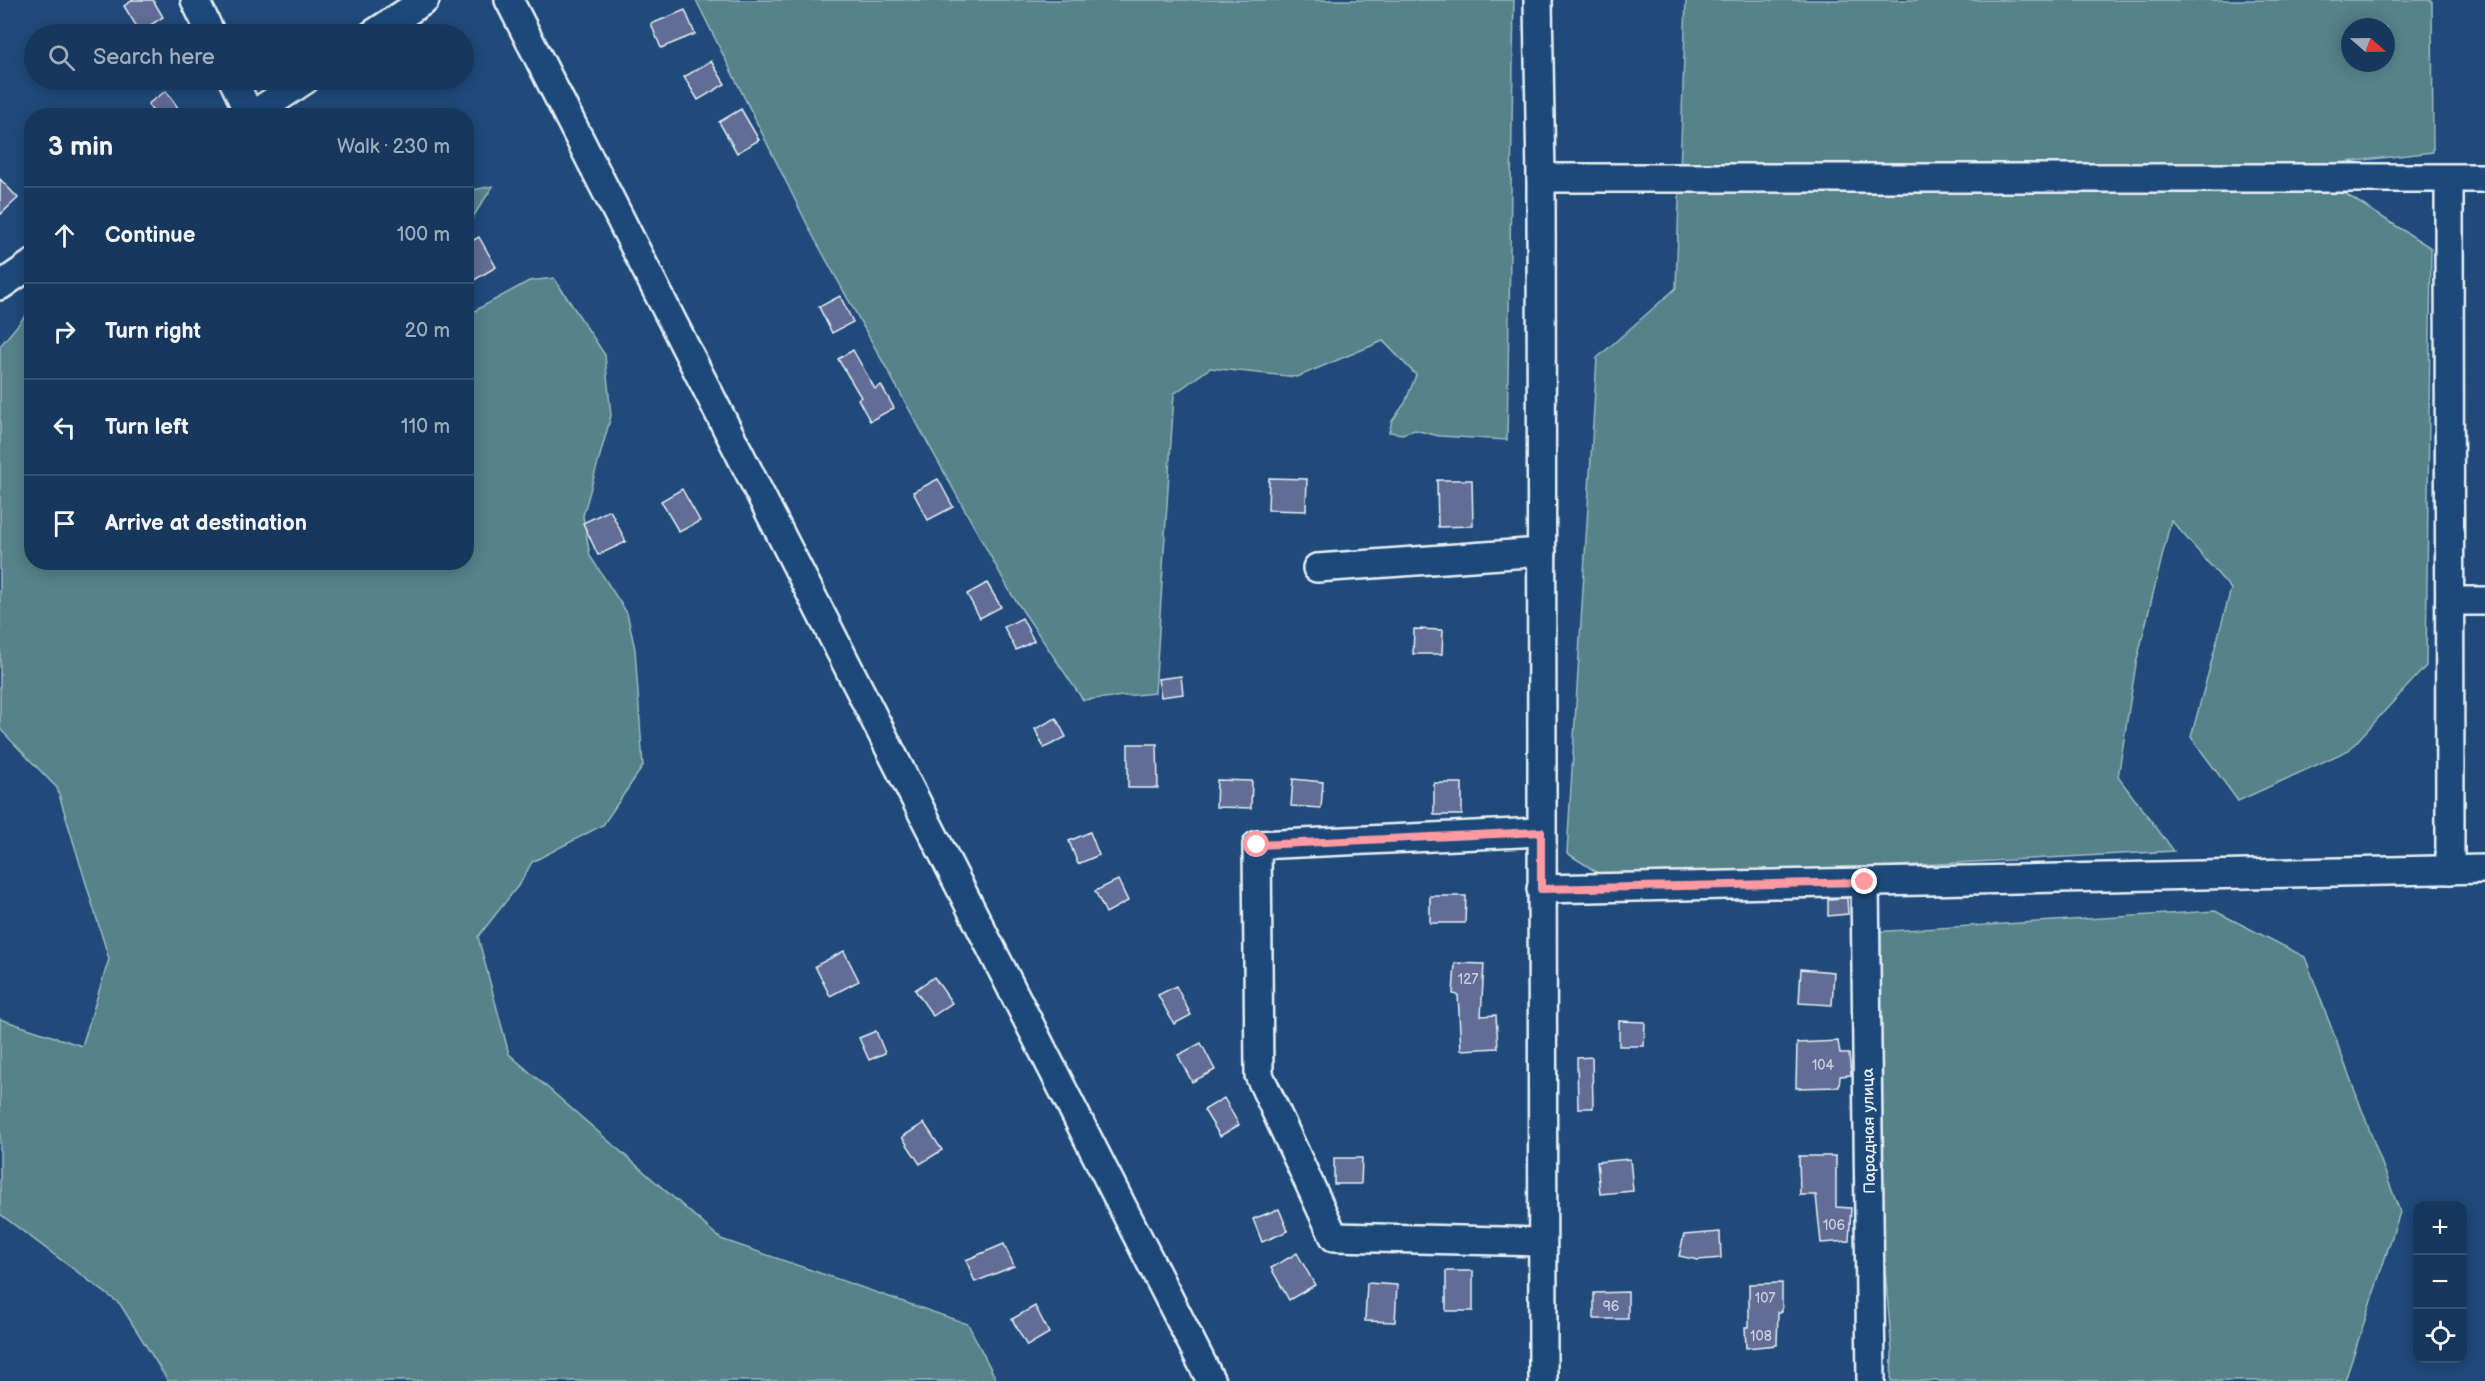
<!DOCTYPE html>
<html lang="en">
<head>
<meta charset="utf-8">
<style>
	:root { --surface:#17385c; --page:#203f62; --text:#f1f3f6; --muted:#9eacbb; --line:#365272 }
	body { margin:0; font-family:"Balsamiq Sans",sans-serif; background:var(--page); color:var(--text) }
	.controls { position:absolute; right:18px; bottom:18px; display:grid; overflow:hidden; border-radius:12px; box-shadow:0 3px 15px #0003 }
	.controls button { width:54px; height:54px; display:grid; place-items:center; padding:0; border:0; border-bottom:2px solid var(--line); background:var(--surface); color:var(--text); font:30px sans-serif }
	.compass { position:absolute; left:2341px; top:18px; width:54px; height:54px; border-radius:50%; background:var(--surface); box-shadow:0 3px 15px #0003; rotate:110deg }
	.stop { position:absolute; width:18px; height:18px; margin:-14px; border:4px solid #ff9aa2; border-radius:50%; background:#fff }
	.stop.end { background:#ff9aa2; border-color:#fff; box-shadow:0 2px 6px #0008 }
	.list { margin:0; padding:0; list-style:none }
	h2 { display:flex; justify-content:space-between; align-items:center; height:78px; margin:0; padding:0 24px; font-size:26px }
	h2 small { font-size:20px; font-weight:400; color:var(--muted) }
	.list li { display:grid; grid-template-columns:39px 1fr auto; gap:18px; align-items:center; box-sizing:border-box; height:96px; padding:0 24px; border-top:2px solid var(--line) }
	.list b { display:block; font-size:22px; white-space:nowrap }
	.list em { font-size:20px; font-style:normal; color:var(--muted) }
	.icon { flex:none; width:33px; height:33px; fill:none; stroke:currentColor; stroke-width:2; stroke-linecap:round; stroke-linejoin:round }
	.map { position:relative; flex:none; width:2485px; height:1381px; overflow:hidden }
	.search { position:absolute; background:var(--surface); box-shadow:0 3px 15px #0003; left:24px; top:24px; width:450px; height:66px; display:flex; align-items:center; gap:15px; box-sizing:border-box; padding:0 21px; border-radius:33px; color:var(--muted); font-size:22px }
	.panel { position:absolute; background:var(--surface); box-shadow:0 3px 15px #0003; left:24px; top:108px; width:450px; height:462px; border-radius:24px }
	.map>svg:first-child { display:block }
	.green { fill:#56828a; stroke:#9fbac1; stroke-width:1.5; fill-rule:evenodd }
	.building { fill:#626c95; stroke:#e8f1f8; stroke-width:1.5 }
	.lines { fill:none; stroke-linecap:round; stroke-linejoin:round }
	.minor-casing { stroke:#e8f1f8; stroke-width:32 }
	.minor { stroke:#1f4a7a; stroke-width:27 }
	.route { stroke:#ff9aa2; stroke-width:8 }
	.labels { text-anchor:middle; stroke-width:4.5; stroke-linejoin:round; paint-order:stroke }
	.number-label { font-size:14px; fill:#c6d0df }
	.street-label { font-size:16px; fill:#e8f1f8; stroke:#1f4a7a }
</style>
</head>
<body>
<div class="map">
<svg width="2485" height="1381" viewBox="0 0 2485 1381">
	<rect width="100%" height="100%" fill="#1f4a7a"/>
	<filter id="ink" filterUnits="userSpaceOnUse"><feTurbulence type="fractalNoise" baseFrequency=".0167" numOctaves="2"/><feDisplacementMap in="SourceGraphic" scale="12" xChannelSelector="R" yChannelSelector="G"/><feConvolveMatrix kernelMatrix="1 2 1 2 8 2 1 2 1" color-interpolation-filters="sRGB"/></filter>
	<g filter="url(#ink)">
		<g class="green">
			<polygon points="696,0 1514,0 1507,440 1439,436 1415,430 1402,434 1389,432 1392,421 1405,403 1416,375 1383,341 1297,377 1210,368 1174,394 1155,693 1083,700 1012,595 812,234"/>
			<path d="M1686,0H2432L2433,152L2303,167L2431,248L2426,666L2349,750L2238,801L2191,737L2231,589L2171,520L2136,664L2118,777L2174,851L1612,882L1567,853L1597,358L1676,288ZM2350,27H2386V63H2350Z"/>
			<polygon points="493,186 469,223 467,225 467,191"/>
			<polygon points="554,278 605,355 611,416 583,516 590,556 627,613 635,649 643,766 603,825 532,862 521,882 478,937 509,1054 721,1239 968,1324 997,1381 168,1381 120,1304 0,1214 0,1019 82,1046 109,959 57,788 0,729 0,346 31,309 32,562 466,562 467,315 529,281"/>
			<polygon points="2215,911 2305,957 2400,1212 2345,1381 1891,1381 1892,1352 1856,933"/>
		</g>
		<g class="building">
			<polygon points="133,0 153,0 163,17 140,32 124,6"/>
			<polygon points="685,10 695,34 661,48 651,24"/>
			<polygon points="711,61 725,84 698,100 684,77"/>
			<polygon points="166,91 184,116 156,116 148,104"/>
			<polygon points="741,109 759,140 737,153 719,122"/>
			<polygon points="0,179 18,198 0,215"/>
			<polygon points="479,237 496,267 466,285 466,244"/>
			<polygon points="840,296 853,322 832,333 819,307"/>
			<polygon points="853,350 875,389 881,385 894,408 870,421 858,399 861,397 838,359"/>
			<polygon points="1269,478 1307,479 1306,511 1268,510"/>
			<polygon points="938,479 953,507 928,520 913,492"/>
			<polygon points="1437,480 1472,480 1473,526 1438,527"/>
			<polygon points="682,489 700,521 679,532 661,501"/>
			<polygon points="610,510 626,542 598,555 583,523"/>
			<polygon points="987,583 1001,607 980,618 967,594"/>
			<polygon points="1022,618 1034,641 1016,650 1004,627"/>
			<polygon points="1414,629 1443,630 1442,654 1413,654"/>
			<polygon points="1181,676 1183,694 1161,697 1158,679"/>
			<polygon points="1056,718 1066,737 1044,748 1035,729"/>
			<polygon points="1128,744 1157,744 1158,788 1128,788"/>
			<polygon points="1293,779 1323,782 1321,808 1291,806"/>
			<polygon points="1217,780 1252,781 1251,808 1216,807"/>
			<rect x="1434" y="783" width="28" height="32"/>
			<polygon points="1090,832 1099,855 1078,864 1069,841"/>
			<polygon points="1118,880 1128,901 1106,913 1095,891"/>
			<polygon points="1430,896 1466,896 1465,923 1430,923"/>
			<polygon points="1847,898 1848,914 1828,916 1828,899"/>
			<polygon points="844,951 859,981 830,996 815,966"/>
			<polygon points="1455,963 1484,964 1481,1016 1496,1015 1498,1048 1461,1050 1458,995 1453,994"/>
			<polygon points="1801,969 1834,972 1832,1005 1799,1003"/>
			<polygon points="934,977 952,1003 933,1016 915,990"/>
			<polygon points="1176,986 1191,1015 1174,1024 1158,995"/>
			<polygon points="1619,1021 1645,1022 1644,1046 1619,1046"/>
			<polygon points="876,1031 885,1053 869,1060 859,1038"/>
			<polygon points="1838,1041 1840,1054 1849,1054 1851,1075 1840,1076 1839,1087 1796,1088 1797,1043"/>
			<polygon points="1201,1043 1215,1070 1192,1082 1178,1055"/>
			<polygon points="1592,1057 1593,1108 1578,1108 1577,1058"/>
			<polygon points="1224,1098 1239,1125 1220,1136 1204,1110"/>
			<polygon points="924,1123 942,1150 920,1164 902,1137"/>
			<polygon points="1799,1156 1836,1156 1836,1207 1851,1208 1849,1241 1821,1243 1816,1195 1800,1195"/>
			<polygon points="1334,1158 1362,1158 1361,1184 1334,1184"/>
			<polygon points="1630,1159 1633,1191 1600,1194 1597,1162"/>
			<polygon points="1279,1209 1288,1231 1262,1242 1253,1219"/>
			<polygon points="1720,1232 1721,1258 1698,1260 1679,1256 1684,1235"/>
			<polygon points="1004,1244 1014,1266 975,1282 966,1260"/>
			<polygon points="1297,1253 1315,1285 1289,1300 1271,1268"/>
			<rect x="1446" y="1271" width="27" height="40"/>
			<polygon points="1367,1283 1397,1285 1395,1322 1365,1321"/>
			<polygon points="1782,1283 1782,1312 1778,1312 1777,1345 1746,1348 1745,1327 1749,1327 1749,1284"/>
			<polygon points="1628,1292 1628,1319 1594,1319 1594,1293"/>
			<polygon points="1035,1306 1049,1333 1027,1346 1012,1319"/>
		</g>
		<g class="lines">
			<defs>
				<g id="minor">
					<polyline points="195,0 211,34"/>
					<polyline points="509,0 1211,1381"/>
					<polyline points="1538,0 1541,178 1543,1381"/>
					<polyline points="373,34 425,0"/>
					<polyline points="233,80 250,116"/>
					<polyline points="251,116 305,80"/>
					<polyline points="1541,178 2485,178"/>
					<polyline points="2449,179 2450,870"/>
					<polyline points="0,286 32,264"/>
					<polyline points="1317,568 1542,552"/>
					<polyline points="2450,601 2485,601"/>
					<polyline points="1541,832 1257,845 1259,1075 1334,1237 1542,1242"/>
					<polyline points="1865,882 1871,1381"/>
					<polyline points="1541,889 2485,869"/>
				</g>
			</defs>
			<use href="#minor" class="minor-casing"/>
			<use href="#minor" class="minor"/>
		</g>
	</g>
	<g class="lines" filter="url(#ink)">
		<polyline class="route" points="1257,845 1541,832 1541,889 1865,882"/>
	</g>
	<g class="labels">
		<g class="number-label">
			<text x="1468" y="984">127</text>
			<text x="1823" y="1070">104</text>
			<text x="1834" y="1230">106</text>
			<text x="1765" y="1303">107</text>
			<text x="1611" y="1311">96</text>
			<text x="1761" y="1341">108</text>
		</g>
		<g class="street-label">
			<text transform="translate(1868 1131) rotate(-91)" y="6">Парадная улица</text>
		</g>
	</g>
</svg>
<div class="controls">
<button>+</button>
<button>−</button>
<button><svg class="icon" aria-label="locate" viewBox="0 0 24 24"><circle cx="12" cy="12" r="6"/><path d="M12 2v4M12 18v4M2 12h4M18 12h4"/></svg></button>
</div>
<svg class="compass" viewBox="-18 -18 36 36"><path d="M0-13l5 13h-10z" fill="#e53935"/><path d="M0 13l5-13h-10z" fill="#9eacbb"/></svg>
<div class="stop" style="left:1257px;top:845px"></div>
<div class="stop end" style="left:1865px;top:882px"></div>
<div class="search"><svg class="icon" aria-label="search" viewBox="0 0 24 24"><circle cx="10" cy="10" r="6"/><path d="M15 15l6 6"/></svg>Search here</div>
<section class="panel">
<h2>3 min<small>Walk · 230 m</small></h2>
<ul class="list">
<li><svg class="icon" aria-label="ahead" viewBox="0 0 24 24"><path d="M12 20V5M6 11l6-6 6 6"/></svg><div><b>Continue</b></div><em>100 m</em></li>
<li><svg class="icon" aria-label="right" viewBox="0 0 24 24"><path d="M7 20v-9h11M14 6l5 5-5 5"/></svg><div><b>Turn right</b></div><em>20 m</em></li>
<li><svg class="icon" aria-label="left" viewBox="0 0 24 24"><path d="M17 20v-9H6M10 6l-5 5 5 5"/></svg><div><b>Turn left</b></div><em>110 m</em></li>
<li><svg class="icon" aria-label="arrive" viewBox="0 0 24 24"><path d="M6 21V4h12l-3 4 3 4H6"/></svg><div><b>Arrive at destination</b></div></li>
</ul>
</section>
</div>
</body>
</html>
